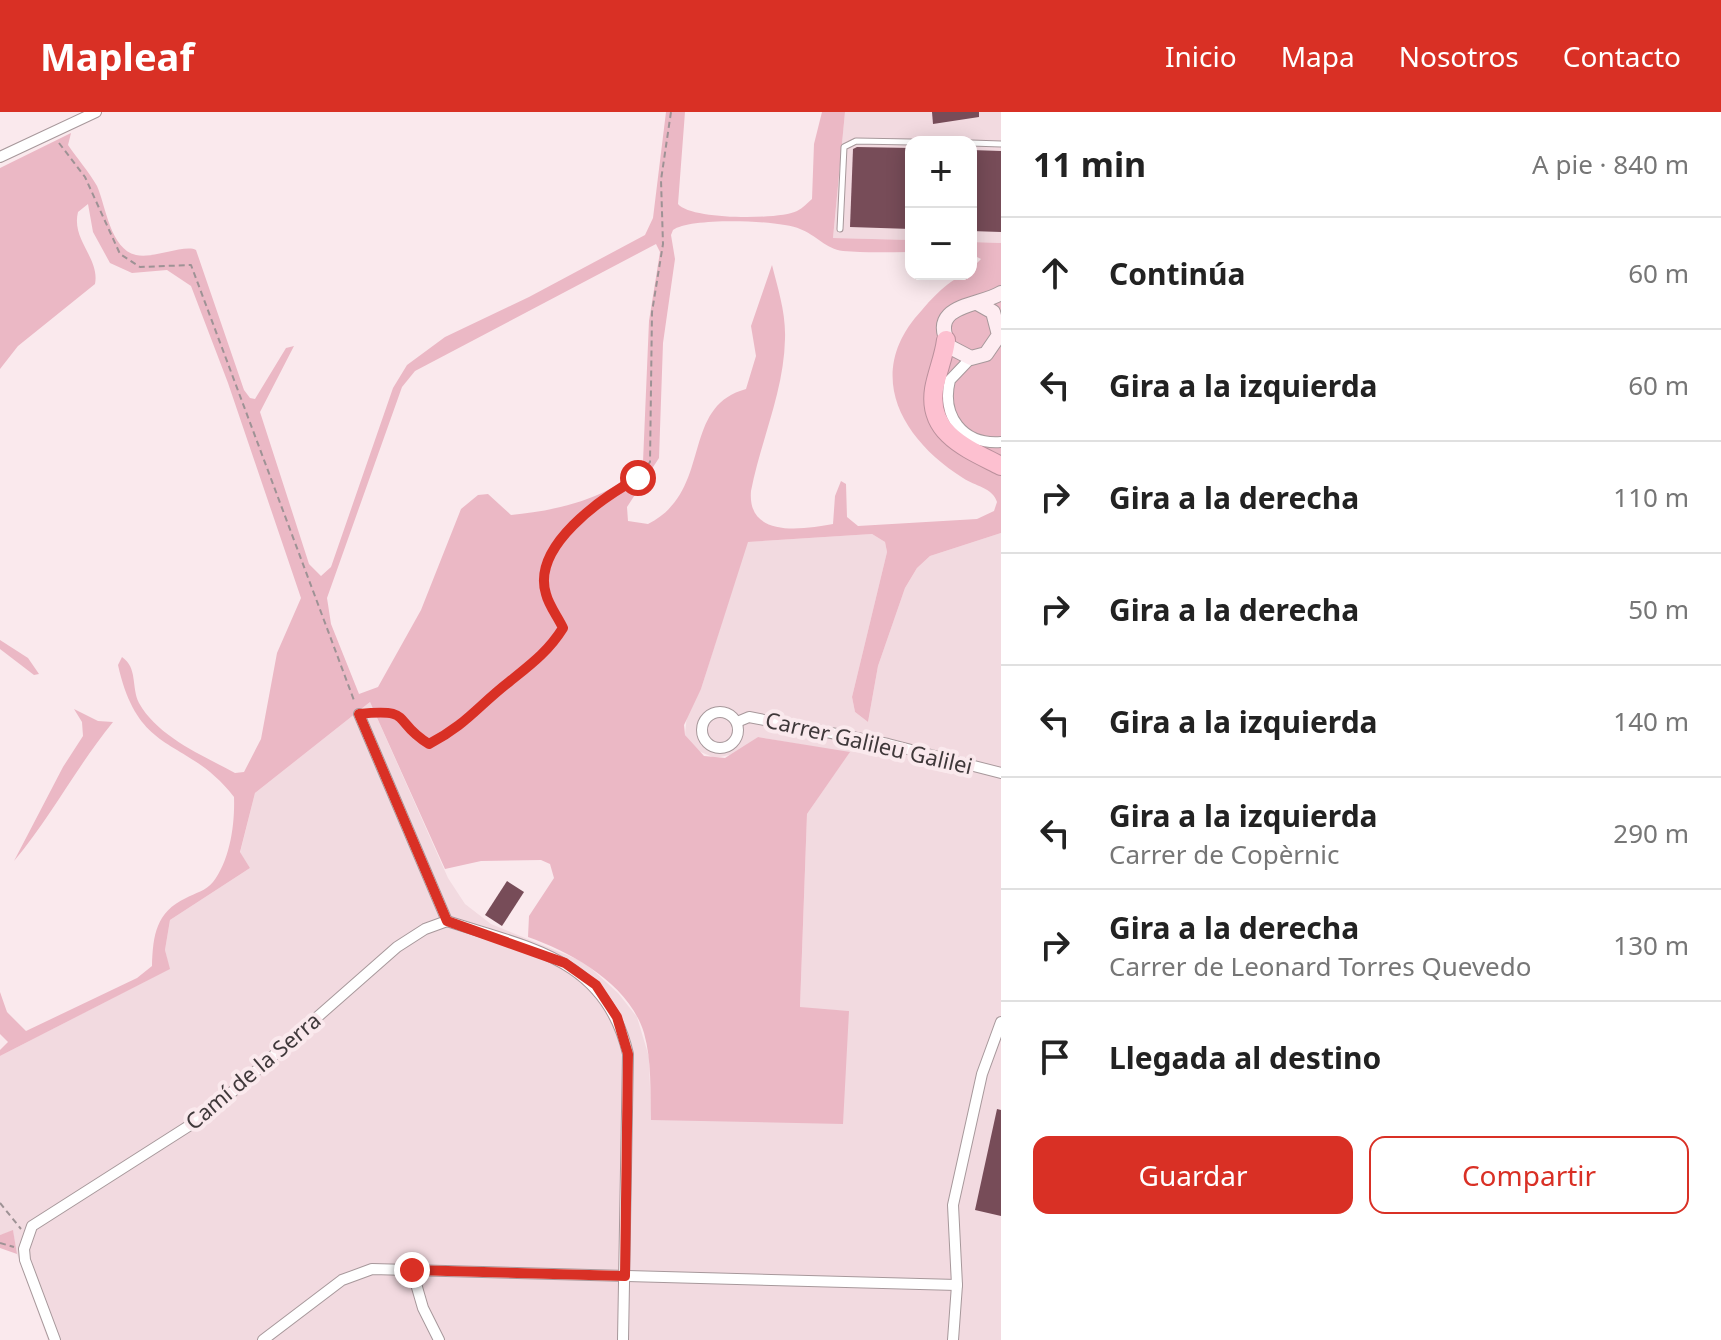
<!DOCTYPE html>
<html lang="es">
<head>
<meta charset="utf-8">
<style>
	:root { --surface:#fff; --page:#f6f6f6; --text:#222; --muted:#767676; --line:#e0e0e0; --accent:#d93025 }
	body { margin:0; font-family:"Noto Sans",sans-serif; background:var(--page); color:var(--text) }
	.controls { position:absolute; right:24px; top:24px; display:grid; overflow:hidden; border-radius:16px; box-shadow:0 4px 20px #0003 }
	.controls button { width:72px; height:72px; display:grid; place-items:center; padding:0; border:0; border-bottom:2px solid var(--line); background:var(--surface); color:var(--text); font:40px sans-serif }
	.stop { position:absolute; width:24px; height:24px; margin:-18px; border:6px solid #d93025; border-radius:50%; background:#fff }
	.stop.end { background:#d93025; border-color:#fff; box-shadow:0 2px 8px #0008 }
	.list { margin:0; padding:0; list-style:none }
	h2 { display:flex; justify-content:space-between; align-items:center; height:104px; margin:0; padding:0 32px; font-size:34px }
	h2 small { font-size:26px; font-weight:400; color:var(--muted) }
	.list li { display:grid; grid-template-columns:52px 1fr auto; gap:24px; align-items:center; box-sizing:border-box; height:112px; padding:0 32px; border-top:2px solid var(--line) }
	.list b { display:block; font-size:30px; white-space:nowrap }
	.list p { margin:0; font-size:26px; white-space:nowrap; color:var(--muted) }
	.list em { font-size:26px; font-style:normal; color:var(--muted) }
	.actions { display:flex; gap:16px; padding:24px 32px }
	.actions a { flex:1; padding:18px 0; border:2px solid var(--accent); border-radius:16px; text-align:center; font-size:28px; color:var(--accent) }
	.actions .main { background:var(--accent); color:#fff }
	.icon { flex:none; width:44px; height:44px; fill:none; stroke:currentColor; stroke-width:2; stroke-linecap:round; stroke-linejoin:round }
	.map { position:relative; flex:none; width:1001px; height:1228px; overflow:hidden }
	header { display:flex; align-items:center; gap:48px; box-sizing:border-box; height:112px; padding:0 40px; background:var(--accent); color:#fff }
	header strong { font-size:38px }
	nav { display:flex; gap:44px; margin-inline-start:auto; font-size:28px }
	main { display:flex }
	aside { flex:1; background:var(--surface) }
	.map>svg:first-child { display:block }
	.built { fill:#f2dae0 }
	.green { fill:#ebb8c5; fill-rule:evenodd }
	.building { fill:#774c58 }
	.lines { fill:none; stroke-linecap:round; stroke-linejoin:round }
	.lane-casing { stroke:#a7989b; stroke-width:7 }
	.street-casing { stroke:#a7989b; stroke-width:12 }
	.secondary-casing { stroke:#a7989b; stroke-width:16 }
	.highway-casing { stroke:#ba909c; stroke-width:20 }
	.path { stroke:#9e9295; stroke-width:2; stroke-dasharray:6 4; stroke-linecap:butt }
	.lane { stroke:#fff; stroke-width:5 }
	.street { stroke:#fff; stroke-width:10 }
	.secondary { stroke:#feecf1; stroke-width:14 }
	.highway { stroke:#fdc0d0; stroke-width:18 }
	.route { stroke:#d93025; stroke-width:10 }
	.labels { text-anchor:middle; stroke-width:8; stroke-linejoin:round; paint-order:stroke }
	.street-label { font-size:22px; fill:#3f383a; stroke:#fae9ed }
</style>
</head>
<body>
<header>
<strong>Mapleaf</strong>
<nav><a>Inicio</a><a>Mapa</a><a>Nosotros</a><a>Contacto</a></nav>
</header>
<main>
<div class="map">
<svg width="1001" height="1228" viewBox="0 0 1001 1228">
	<rect width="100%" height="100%" fill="#fae9ed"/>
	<g class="built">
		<polygon points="845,0 1001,0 1001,131 971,130 971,30 911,30 911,128 833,126"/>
		<polygon points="1001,421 1001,1228 48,1228 17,1142 13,1119 0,1123 0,944 169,857 165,838 170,808 250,756 240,741 255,681 370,590 448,766 465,792 491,812 584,850 618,881 637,905 649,945 651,1008 849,899 800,896 807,702 849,641 758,625 734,642 715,646 696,638 685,623 687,602 701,577 747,430 872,422 885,430 887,440 852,585 855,600 868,610 878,554 905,476 917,456 930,444"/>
	</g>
	<g class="green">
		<path d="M666,0H685L678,92C691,108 779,108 797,99C803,96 807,91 812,87L814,32L822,0H845L833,126L911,128V140C889,140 865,141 843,139C826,137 816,123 800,117C780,108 690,105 673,118L671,123L675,147L663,231L659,346L627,395L628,409L648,412C714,379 679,295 746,277L756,244L751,214L772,153C778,177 786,201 785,227C784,279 761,328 751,379C747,427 804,417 833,412L835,384L841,369L846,372L847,405L858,414L977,407L994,399L997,390C993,376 975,374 963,366C901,327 863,261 922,198C933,185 954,162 971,162V157L981,147L971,142V130L1001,131V421L930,444L917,456L905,476L878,554L868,610L855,600L852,585L887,440L885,430L872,422L748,430L701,577L684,613L685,623L704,644L725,646L758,625L850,640L807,702L800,895L849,899L843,1012L651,1008C650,979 652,949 644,921C629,872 573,841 528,825L529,804L554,766L550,752L541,748L481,749L445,757L370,590L255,681L240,740L250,756L170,808L165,838L170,857L0,944V938L8,930L0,922V880L7,900L26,919L137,866L152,854C153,823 156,800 186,786C195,781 206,779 213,770C230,748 235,712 234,685C186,623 139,647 118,553L122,545C138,556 131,575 139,591C158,625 202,643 235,661L244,660L261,627L277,541L301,486L228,271L191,174L167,158L132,161L110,151L93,120L88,92L78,100C71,128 100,146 95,172L18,234L0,257V56L71,21L68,33C77,46 89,60 97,74C106,94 110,137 136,143C154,147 185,132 196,138L244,278L250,286L255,287L286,236L294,234L260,300L309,452L321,464L331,455L393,276L407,253L445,225L529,185L645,123L653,106ZM656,132L660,140L649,209L643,350C615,386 555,399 511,403L488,382L478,383L461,397L421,498L378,575L359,582L331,512L327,486L402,275L415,259Z"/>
		<polygon points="0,528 28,546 39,562 34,563 0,537"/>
		<path d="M74,597L98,609L113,610C77,654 51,705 14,749L63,655L83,624L82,610Z"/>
		<polygon points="13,1118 17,1142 0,1136 0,1123"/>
	</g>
	<g class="building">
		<polygon points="932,0 979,0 979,5 933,12"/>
		<polygon points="857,35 911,36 911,117 850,115 853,37"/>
		<polygon points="971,38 1001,39 1001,120 971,119"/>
		<polygon points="507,769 524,780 502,814 485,803"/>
		<polygon points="997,997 1001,998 1001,1104 975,1098"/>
	</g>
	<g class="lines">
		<defs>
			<g id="lane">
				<polyline points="971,31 1001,32"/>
				<polyline points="840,117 844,35 856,29 911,30"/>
			</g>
			<g id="street">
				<polyline points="0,45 96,0"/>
				<path d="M971,246L950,268C941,304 963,333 1001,330"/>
				<circle cx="720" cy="618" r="18"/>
				<polyline points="359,602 447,809"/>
				<polyline points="737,610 749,605 888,632 1001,661"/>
				<path d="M447,809C529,836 606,846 628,942L623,1228"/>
				<polyline points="412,1158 423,1196 439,1228"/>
				<polyline points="55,1228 25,1148 24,1137 32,1114 206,1003 397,835 425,817 447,809"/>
				<polyline points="263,1228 342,1168 372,1157 957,1173"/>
				<polyline points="953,1228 957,1173 953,1093 982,962 1001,910"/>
			</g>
			<path id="secondary" d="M977,191L993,200L999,223L986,242L971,246L950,235C926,192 978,195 1001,181"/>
			<path id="highway" d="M946,228C944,245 937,260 934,277C927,322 968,337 1001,354"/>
		</defs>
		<use href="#lane" class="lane-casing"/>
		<use href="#street" class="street-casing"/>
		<use href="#secondary" class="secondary-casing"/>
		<use href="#highway" class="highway-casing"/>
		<g class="path">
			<polyline points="59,31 85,65 120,142 140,155 191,153 355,591"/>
			<path d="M370,601C410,597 400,615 429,632C467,613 478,594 509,570C530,553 548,540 563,516L546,482V462L559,428L604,385L638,366L650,350L652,200L663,132L661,68L671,0"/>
			<polyline points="0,1091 21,1117"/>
			<polyline points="0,1131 14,1135"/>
		</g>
		<use href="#lane" class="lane"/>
		<use href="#street" class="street"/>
		<use href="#secondary" class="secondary"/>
		<use href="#highway" class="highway"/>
	</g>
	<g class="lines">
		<path class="route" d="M412,1158L625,1164L628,942L617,905L596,873L565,851L447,809L359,602C415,596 391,609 429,632C466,613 478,594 509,570C530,553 548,540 563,516C558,505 549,494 546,482C531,434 603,385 638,366"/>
	</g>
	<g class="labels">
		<g class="street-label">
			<text transform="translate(869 631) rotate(13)" y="8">Carrer Galileu Galilei</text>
			<text transform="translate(253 959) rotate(-40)" y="8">Camí de la Serra</text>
		</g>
	</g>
</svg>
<div class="controls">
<button>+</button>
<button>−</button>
</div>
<div class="stop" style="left:638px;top:366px"></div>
<div class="stop end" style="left:412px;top:1158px"></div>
</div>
<aside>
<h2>11 min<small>A pie · 840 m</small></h2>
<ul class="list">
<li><svg class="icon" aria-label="ahead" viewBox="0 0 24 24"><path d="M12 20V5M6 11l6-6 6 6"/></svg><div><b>Continúa</b></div><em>60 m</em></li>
<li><svg class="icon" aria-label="left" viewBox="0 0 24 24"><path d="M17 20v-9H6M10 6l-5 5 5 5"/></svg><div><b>Gira a la izquierda</b></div><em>60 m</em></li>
<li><svg class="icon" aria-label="right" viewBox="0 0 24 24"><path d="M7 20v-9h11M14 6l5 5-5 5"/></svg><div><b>Gira a la derecha</b></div><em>110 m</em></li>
<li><svg class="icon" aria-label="right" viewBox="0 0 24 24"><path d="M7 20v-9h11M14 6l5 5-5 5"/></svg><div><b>Gira a la derecha</b></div><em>50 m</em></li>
<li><svg class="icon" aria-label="left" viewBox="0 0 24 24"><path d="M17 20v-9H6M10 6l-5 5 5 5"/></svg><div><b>Gira a la izquierda</b></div><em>140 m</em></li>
<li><svg class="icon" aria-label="left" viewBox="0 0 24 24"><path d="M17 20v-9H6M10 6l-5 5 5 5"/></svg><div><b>Gira a la izquierda</b><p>Carrer de Copèrnic</p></div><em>290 m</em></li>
<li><svg class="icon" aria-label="right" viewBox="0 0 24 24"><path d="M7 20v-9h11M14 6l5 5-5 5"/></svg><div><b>Gira a la derecha</b><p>Carrer de Leonard Torres Quevedo</p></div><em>130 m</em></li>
<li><svg class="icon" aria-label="arrive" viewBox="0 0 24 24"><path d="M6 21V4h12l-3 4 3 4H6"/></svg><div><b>Llegada al destino</b></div></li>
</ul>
<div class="actions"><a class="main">Guardar</a><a>Compartir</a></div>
</aside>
</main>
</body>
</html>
